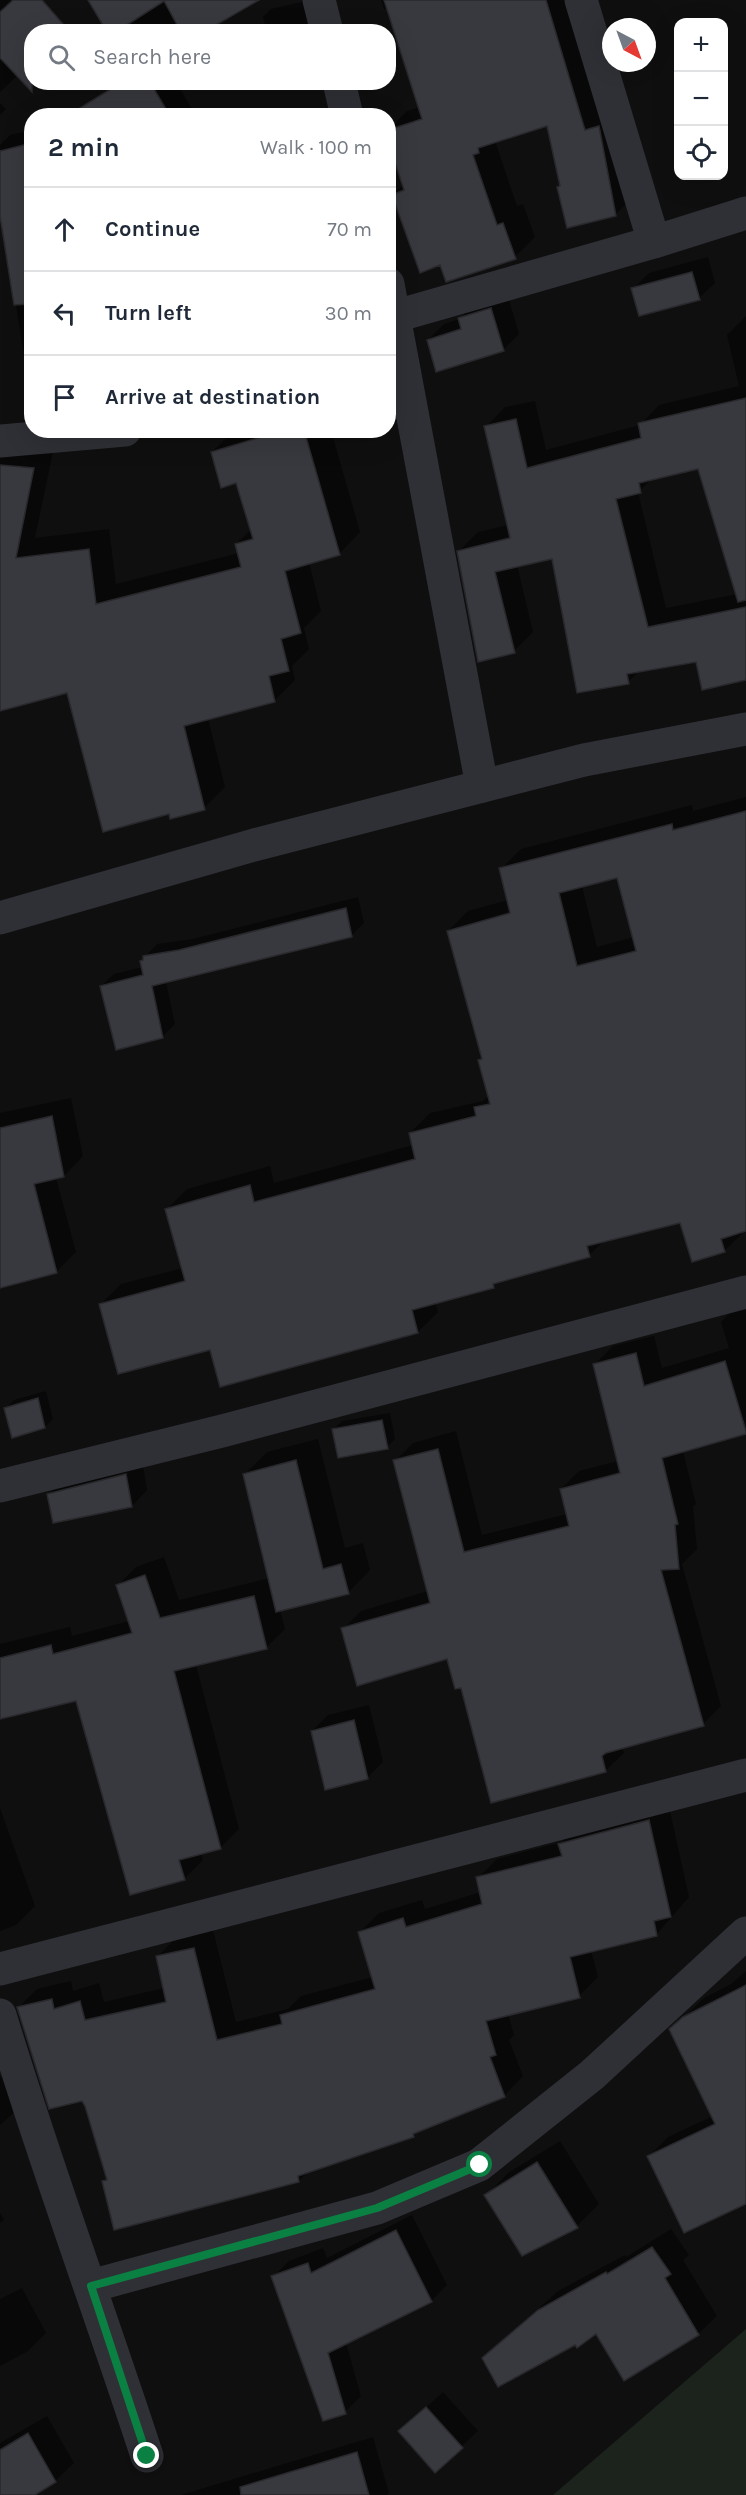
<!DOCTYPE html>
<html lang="en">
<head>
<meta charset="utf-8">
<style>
	:root { --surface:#fff; --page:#f6f6f7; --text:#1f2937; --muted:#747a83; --line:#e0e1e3 }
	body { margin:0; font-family:Karla,sans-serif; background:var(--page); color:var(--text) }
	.controls { position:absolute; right:18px; top:18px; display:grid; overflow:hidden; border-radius:12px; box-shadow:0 6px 24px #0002 }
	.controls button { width:54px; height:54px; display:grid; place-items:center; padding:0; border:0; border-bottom:2px solid var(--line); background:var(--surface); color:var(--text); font:30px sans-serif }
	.compass { position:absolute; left:602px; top:18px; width:54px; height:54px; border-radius:50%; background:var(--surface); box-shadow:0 6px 24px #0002; rotate:139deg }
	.stop { position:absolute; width:18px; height:18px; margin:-14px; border:4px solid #0b8043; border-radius:50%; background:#fff }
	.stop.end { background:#0b8043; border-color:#fff; box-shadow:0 2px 6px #0008 }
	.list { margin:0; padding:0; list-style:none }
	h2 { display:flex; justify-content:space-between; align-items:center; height:78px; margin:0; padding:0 24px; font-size:26px }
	h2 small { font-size:20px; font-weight:400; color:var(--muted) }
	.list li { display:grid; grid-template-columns:39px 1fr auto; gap:18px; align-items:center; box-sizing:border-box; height:84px; padding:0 24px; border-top:2px solid var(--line) }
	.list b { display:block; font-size:22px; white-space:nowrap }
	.list em { font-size:20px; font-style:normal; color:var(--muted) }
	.icon { flex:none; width:33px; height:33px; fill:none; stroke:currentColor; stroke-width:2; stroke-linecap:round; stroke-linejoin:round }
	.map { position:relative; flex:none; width:746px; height:2495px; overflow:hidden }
	.search { position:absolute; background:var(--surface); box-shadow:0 6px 24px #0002; left:24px; top:24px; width:372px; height:66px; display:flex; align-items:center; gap:15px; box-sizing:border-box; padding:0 21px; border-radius:24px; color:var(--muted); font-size:22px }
	.panel { position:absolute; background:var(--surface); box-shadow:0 6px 24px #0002; left:24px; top:108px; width:372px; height:330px; border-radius:24px }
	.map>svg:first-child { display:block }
	.green { fill:#1b231c }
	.shadow { fill:#0007; fill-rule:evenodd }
	.building { fill:#38393e; stroke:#29282c; stroke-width:1.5; fill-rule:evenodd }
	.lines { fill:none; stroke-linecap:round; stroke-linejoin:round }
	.minor { stroke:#2f3035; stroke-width:33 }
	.route { stroke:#0b8043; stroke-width:8 }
</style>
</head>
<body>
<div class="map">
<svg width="746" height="2495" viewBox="0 0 746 2495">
	<rect width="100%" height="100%" fill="#0f0f10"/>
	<polygon class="green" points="746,2329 746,2495 553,2495"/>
	<g class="shadow">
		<polygon points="0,0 35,0 32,62 0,92"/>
		<polygon points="104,0 256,0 201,32 109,32"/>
		<polygon points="381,0 572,0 636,194 615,215 558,188 562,184 548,124 495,141 517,206 523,204 535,237 515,257 438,255 393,195 404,184 388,130 407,111 420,107 388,8 384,9"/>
		<polygon points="306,1 314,32 267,32 263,17 271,9"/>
		<polygon points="176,82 196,116 108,116 98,98 114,83"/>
		<polygon points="0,103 6,109 0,115"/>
		<polygon points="32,130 32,366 26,367 3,226 0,145 10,135"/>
		<polygon points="708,257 715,283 699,298 633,289 649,273"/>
		<polygon points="507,293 519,334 504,349 437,370 428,340 444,324 460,319 475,302"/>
		<path d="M746,316V674L698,660L640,670L628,682L553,557L517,565L533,632L514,651L459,551L478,532L508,525L486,427L505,407L535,401L546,450L640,425L659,405L739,386L727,335ZM699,467L738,594L666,608L638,492L653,478Z"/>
		<polygon points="331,430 360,532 340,553 309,562 321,611 304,628 309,649 292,666 295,680 274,701 208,718 225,787 204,808 170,812 68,691 0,709 0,445 54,447 35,538 109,529 116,584 239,553 236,544 252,529 237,481 212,452 233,431"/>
		<path d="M746,797V1230L724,1251L681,1221L604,1241L589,1255L435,1302L438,1312L418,1332L221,1385L211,1348L101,1304L121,1284L183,1268L167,1209L187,1189L270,1166L274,1183L413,1145L410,1133L430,1113L483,1101L489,1095L480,1061L483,1057L448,931L468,911L508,900L501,869L521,849L692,805L693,811ZM618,876L634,937L597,947L582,886Z"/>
		<polygon points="358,897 364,923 351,936 166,982 175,1024 162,1037 101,986 114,974 143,967 141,961 157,944 193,939"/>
		<polygon points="71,1098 83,1156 64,1176 56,1178 76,1252 56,1272 0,1287 0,1113"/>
		<polygon points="746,1309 746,1433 683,1451 696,1504 693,1507 697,1549 682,1564 721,1706 703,1724 622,1747 624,1753 605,1771 462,1686 449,1657 343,1629 361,1611 428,1591 395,1461 413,1443 456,1431 482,1535 567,1514 561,1489 579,1471 618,1461 595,1364 613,1346 654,1336 662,1368 729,1348 721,1322 729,1314"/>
		<polygon points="46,1391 53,1419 45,1427 6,1408 14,1400"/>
		<polygon points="390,1413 395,1439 387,1447 334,1429 342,1421"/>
		<polygon points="318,1439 345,1548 363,1543 370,1570 348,1593 280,1609 285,1629 266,1648 196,1665 239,1829 220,1848 201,1853 203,1860 184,1879 78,1699 0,1718 0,1644 70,1627 72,1636 129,1621 117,1586 136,1567 164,1557 179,1600 270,1578 244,1475 267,1452"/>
		<polygon points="142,1459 147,1490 132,1506 49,1494 65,1478"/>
		<polygon points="369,1705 383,1762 367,1778 312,1731 328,1715"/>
		<polygon points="668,1802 689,1897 656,1935 591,1950 598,1977 579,1996 508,2014 514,2035 509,2040 523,2076 504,2096 419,2130 413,2136 309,2171 299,2181 104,2182 108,2178 83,2100 18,2008 37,1989 71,1981 73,1991 99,1983 104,2002 164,1988 157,1957 176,1938 213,1930 236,2022 288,2009 301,1996 373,1977 360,1932 379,1913 422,1900 425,1909 481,1892 478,1878 497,1859 562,1842 579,1825"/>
		<polygon points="0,1808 35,1906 16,1925 0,1931"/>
		<polygon points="746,1971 746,2192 649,2156 668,2137 713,2116 671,2030 704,1998 731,1984"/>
		<polygon points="21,2070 30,2098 0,2125 0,2077"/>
		<polygon points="560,2141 599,2204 577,2226 523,2254 486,2196 508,2173"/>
		<polygon points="0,2213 4,2220 0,2223"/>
		<polygon points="412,2215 447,2285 431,2301 346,2343 361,2396 345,2412 273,2277 289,2261 323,2248 327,2258"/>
		<polygon points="671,2229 689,2255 683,2260 717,2316 698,2334 625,2379 597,2332 576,2343 484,2358 558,2291 625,2255 626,2257"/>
		<polygon points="22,2288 46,2333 28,2351 0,2366 0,2299"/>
		<polygon points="443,2392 478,2431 435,2471 400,2431"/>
		<polygon points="47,2416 74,2463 55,2481 35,2495 0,2495 0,2443"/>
		<polygon points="373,2437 389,2493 387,2495 181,2495"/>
	</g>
	<g class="building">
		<polygon points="13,0 42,0 70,32 32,32 32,92 0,58 0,12"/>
		<polygon points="88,0 259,0 204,32 181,32 164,1 116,32 107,32"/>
		<polygon points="384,0 546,0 585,130 599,126 616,216 567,228 557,187 560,186 547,126 478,148 479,153 473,155 497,225 503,223 516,259 446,282 440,265 420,273 392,195 404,190 388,141 388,130 422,119"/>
		<polygon points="122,82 150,82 170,116 67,116"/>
		<polygon points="32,143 32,304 14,305 0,216 0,151"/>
		<polygon points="692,272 700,300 639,316 631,288"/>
		<polygon points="491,308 504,351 436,372 427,340 461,329 458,318"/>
		<polygon points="746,398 746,600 738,602 698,469 639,483 641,493 616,499 648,627 746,607 746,680 702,690 696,662 627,674 629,684 577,693 552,559 495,572 515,653 478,662 457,551 510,538 484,426 516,419 527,468 641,438 638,423"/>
		<polygon points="284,430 304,430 340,555 285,571 301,633 281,639 289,671 269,676 275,702 184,726 205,810 170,819 169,814 103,832 67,693 0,711 0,465 34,468 16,558 89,549 96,604 241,567 235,544 253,539 236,483 221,488 211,452"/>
		<path d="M746,811V1231L721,1239L725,1252L692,1262L680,1223L587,1246L590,1257L493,1284L494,1288L412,1310L418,1333L220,1387L210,1350L118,1374L99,1304L185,1281L165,1209L250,1185L254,1202L415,1159L409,1133L476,1116L474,1107L490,1104L478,1060L482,1059L447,931L510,913L499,868L672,824L673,830ZM617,878L636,951L577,966L559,893Z"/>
		<polygon points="346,908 352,937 152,986 163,1038 116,1050 100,986 143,975 140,961 143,960 143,956 179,950"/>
		<polygon points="52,1116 64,1177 34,1184 57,1273 0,1288 0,1128"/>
		<polygon points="636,1353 644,1386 725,1361 746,1431 746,1434 662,1458 678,1524 675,1525 679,1569 661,1570 704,1726 606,1753 602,1756 606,1772 491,1803 461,1688 455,1689 447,1659 357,1686 341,1628 430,1603 393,1460 438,1449 464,1552 569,1526 560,1489 620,1473 593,1364"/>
		<polygon points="38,1398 45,1428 12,1438 4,1408"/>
		<polygon points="382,1420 388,1449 338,1458 332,1429"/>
		<polygon points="296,1460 323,1569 341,1564 349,1594 276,1612 243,1474"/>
		<polygon points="126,1474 132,1507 53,1523 47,1494"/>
		<polygon points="145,1575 160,1618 254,1596 267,1649 174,1671 221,1849 179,1860 185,1880 130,1895 76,1701 0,1719 0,1658 51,1645 53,1654 132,1633 116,1585"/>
		<polygon points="354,1720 368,1779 325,1790 311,1731"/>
		<polygon points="649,1820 671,1917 654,1921 657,1936 570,1957 580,1998 486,2021 496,2055 490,2057 505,2097 413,2134 414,2137 298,2176 299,2182 114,2230 102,2181 107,2180 85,2106 82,2101 49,2109 17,2007 52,1999 54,2009 80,2001 85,2020 166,2002 156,1956 194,1948 217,2040 282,2024 280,2015 375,1989 358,1932 403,1918 406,1927 482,1904 476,1877 562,1856 558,1844"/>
		<polygon points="746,1985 746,2204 684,2233 647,2156 715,2124 669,2029 683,2017"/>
		<polygon points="537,2162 578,2228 522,2256 484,2195"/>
		<polygon points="396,2230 432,2302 328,2353 346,2414 323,2421 271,2276 308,2263 311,2273"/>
		<polygon points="652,2247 671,2274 665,2278 699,2335 624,2381 596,2334 577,2348 575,2345 498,2387 482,2358 538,2310 606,2272 607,2274"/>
		<polygon points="426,2407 463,2448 435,2473 398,2431"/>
		<polygon points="28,2433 56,2482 35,2495 0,2495 0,2450"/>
		<polygon points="357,2452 369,2495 241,2495 240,2487"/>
	</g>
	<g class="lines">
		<g class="minor">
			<polyline points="319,0 327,32"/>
			<polyline points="581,0 654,242"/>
			<polyline points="339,82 347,116"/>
			<polyline points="388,284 482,786"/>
			<polyline points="396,316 654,242 746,213"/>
			<polyline points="0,441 125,430"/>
			<polyline points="0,918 254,845 584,760 746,729"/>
			<polyline points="0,1486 222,1431 746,1292"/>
			<polyline points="0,1969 746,1775"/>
			<path d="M0,2015C45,2164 99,2309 147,2456"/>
			<polyline points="91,2286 377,2208 479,2165 592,2075 746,1933"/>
		</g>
	</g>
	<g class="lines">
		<polyline class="route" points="147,2456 91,2286 377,2208 480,2165"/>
	</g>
</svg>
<div class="controls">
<button>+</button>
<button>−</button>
<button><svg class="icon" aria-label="locate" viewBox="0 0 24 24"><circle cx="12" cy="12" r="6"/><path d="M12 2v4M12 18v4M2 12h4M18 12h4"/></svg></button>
</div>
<svg class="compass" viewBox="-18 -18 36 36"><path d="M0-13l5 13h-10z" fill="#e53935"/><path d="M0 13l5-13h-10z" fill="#747a83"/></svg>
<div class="stop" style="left:480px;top:2165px"></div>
<div class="stop end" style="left:147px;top:2456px"></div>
<div class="search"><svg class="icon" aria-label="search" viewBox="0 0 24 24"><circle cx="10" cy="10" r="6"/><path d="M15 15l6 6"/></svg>Search here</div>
<section class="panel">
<h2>2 min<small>Walk · 100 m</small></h2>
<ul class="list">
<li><svg class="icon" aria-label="ahead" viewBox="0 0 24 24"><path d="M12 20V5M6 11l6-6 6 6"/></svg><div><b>Continue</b></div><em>70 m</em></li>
<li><svg class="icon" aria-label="left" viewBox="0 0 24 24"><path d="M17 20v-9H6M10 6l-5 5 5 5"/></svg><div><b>Turn left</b></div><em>30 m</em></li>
<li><svg class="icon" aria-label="arrive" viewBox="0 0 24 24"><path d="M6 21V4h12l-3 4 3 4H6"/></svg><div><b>Arrive at destination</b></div></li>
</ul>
</section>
</div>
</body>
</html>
